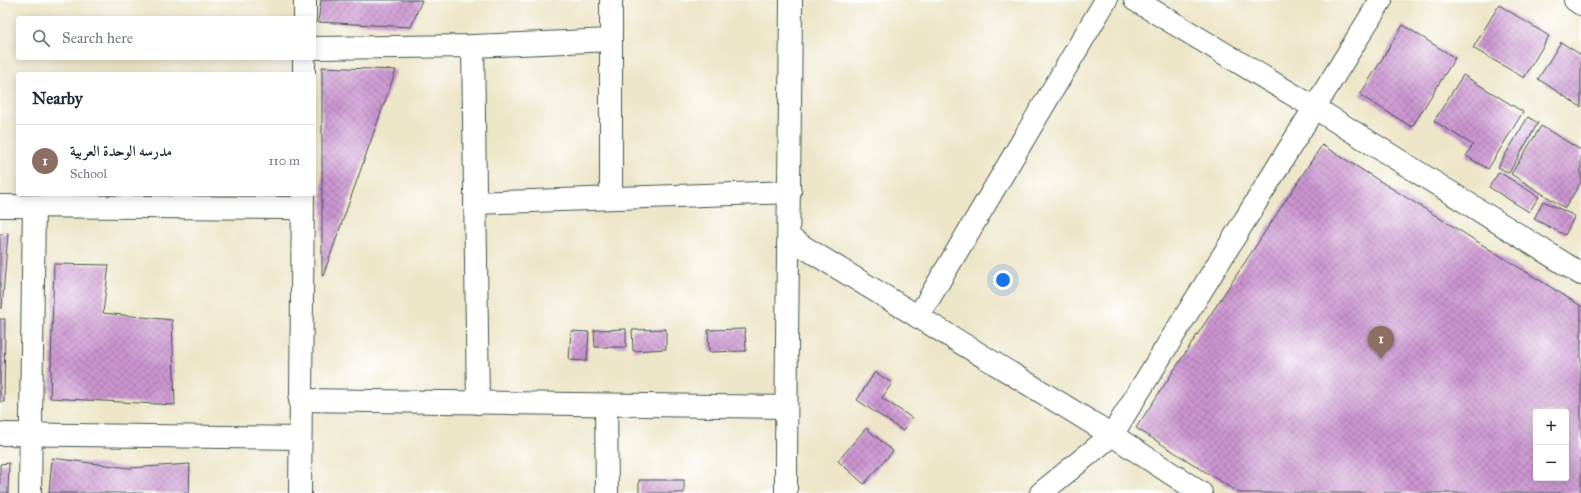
<!DOCTYPE html>
<html lang="en">
<head>
<meta charset="utf-8">
<style>
	:root { --surface:#fff; --page:#f6f6f7; --text:#1f2937; --muted:#747a83; --line:#e0e1e3; --accent:#ea580c }
	body { margin:0; font-family:"IM FELL Great Primer",Amiri,serif; background:var(--page); color:var(--text) }
	.controls { position:absolute; right:12px; bottom:12px; display:grid; overflow:hidden; border-radius:4px; box-shadow:0 2px 10px #0003 }
	.controls button { width:36px; height:36px; display:grid; place-items:center; padding:0; border:0; border-bottom:1px solid var(--line); background:var(--surface); color:var(--text); font:20px sans-serif }
	.you { position:absolute; left:1003px; top:280px; width:14px; height:14px; margin:-10px; border:3px solid #fff; border-radius:50%; background:#1a73e8; box-shadow:0 0 0 6px #1a73e833 }
	.badge { display:grid; place-items:center; width:26px; height:26px; border-radius:50%; background:var(--accent); color:#fff; font-size:13px; font-weight:700 }
	.pin { position:absolute; translate:-50% -33px; filter:drop-shadow(0 1px 2px #0008) }
	.pin::after { content:''; position:absolute; top:21px; width:14px; height:12px; background:inherit; clip-path:polygon(0 0,100% 0,50% 100%) }
	.list { margin:0; padding:0; list-style:none }
	h2 { display:flex; justify-content:space-between; align-items:center; height:52px; margin:0; padding:0 16px; font-size:17px }
	h2 small { font-size:13px; font-weight:400; color:var(--muted) }
	.list li { display:grid; grid-template-columns:26px 1fr auto; gap:12px; align-items:center; box-sizing:border-box; height:72px; padding:0 16px; border-top:1px solid var(--line) }
	.list b { display:block; font-size:15px; white-space:nowrap }
	.list p { margin:0; font-size:13px; white-space:nowrap; color:var(--muted) }
	.list em { font-size:13px; font-style:normal; color:var(--muted) }
	.icon { flex:none; width:22px; height:22px; fill:none; stroke:currentColor; stroke-width:2; stroke-linecap:round; stroke-linejoin:round }
	.map { position:relative; flex:none; width:1581px; height:493px; overflow:hidden }
	.search { position:absolute; background:var(--surface); box-shadow:0 2px 10px #0003; left:16px; top:16px; width:300px; height:44px; display:flex; align-items:center; gap:10px; box-sizing:border-box; padding:0 14px; border-radius:4px; color:var(--muted); font-size:15px }
	.panel { position:absolute; background:var(--surface); box-shadow:0 2px 10px #0003; left:16px; top:72px; width:300px; height:124px; border-radius:4px }
	.map>svg:first-child { display:block }
	.building { fill:url(#building-cross-hatch); fill-rule:evenodd }
	.lines { fill:none; stroke-linecap:round; stroke-linejoin:round }
	.street-casing { stroke:#3e564a; stroke-width:24 }
	.street { stroke:#fff; stroke-width:22 }
</style>
</head>
<body>
<div class="map">
<svg width="1581" height="493" viewBox="0 0 1581 493">
	<defs>
		<pattern id="building-cross-hatch" width="8" height="8" patternUnits="userSpaceOnUse"><rect width="8" height="8" fill="#cb94d0"/><path d="M0 0l8 8M0 8l8-8" fill="none" stroke="#a47aaa"/></pattern>
	</defs>
	<rect width="100%" height="100%" fill="#fff"/>
	<filter id="ink" filterUnits="userSpaceOnUse"><feTurbulence type="fractalNoise" baseFrequency=".025" numOctaves="2"/><feDisplacementMap in="SourceGraphic" scale="8" xChannelSelector="R" yChannelSelector="G"/><feConvolveMatrix kernelMatrix="1 2 1 2 8 2 1 2 1" color-interpolation-filters="sRGB"/></filter>
	<filter id="wash" filterUnits="userSpaceOnUse"><feTurbulence type="fractalNoise" baseFrequency=".012" numOctaves="4" result="noise"/><feDisplacementMap in="SourceGraphic" scale="16" xChannelSelector="R" yChannelSelector="G"/><feGaussianBlur stdDeviation="0.9" result="paint"/><feColorMatrix in="noise" values="0 0 0 0 0 0 0 0 0 0 0 0 0 0 0 0 0 1.4 0 .05"/><feComposite in="paint" operator="in"/></filter>
	<g filter="url(#wash)">
		<rect width="100%" height="100%" fill="#ede5c7"/>
		<g id="blocks">
			<g class="building">
				<polygon points="321,0 422,0 411,27 318,22"/>
				<polygon points="1499,5 1549,36 1524,78 1473,48"/>
				<polygon points="1403,25 1455,58 1412,127 1360,95"/>
				<polygon points="1561,42 1581,55 1581,107 1538,79"/>
				<polygon points="322,67 396,70 323,276 322,276"/>
				<polygon points="1463,75 1523,112 1488,169 1466,156 1473,145 1434,121"/>
				<polygon points="1528,117 1538,123 1509,173 1498,167"/>
				<polygon points="1541,126 1581,150 1581,182 1565,208 1511,174"/>
				<path d="M1322,145L1581,306V493H1239L1136,428ZM1536,412H1566V478H1536Z"/>
				<polygon points="1499,172 1539,197 1529,212 1489,187"/>
				<polygon points="1543,201 1575,216 1565,235 1534,219"/>
				<polygon points="8,233 2,308 0,308 0,234"/>
				<polygon points="54,264 109,265 103,313 172,320 175,405 50,398"/>
				<polygon points="0,319 5,319 4,402 0,402"/>
				<polygon points="626,329 626,347 595,347 594,330"/>
				<polygon points="666,329 666,349 633,351 632,330"/>
				<polygon points="745,329 746,351 709,352 708,330"/>
				<polygon points="571,331 589,332 587,361 569,360"/>
				<polygon points="875,372 892,383 882,398 912,418 903,431 857,400"/>
				<polygon points="866,428 893,451 864,484 838,461"/>
				<polygon points="52,458 129,468 190,464 189,493 49,493"/>
				<polygon points="9,463 8,493 0,493 0,464"/>
				<rect x="639" y="480" width="45" height="13"/>
			</g>
		</g>
	</g>
	<g filter="url(#ink)">
		<use href="#blocks" fill-opacity="0" stroke="#3e564a" stroke-width="1"/>
		<g class="lines">
			<defs>
				<g id="street">
					<polyline points="611,0 611,198"/>
					<polyline points="1135,0 1315,108 1581,274"/>
					<polyline points="1575,0 1581,4"/>
					<polyline points="305,18 305,0"/>
					<polyline points="473,46 478,403"/>
					<polyline points="314,48 473,46 611,40"/>
					<polyline points="304,74 304,58"/>
					<polyline points="475,203 790,192"/>
					<polyline points="0,206 302,208"/>
					<polyline points="789,238 1112,435 1041,493"/>
					<polyline points="918,317 1106,0"/>
					<polyline points="300,400 786,407"/>
					<polyline points="606,405 607,493"/>
					<polyline points="0,434 300,438"/>
					<polyline points="30,493 34,206"/>
					<polyline points="300,493 303,194"/>
					<path d="M786,493C786,329 790,164 791,0"/>
					<polyline points="1201,493 1112,435 1381,0"/>
				</g>
			</defs>
			<use href="#street" class="street-casing"/>
			<use href="#street" class="street"/>
		</g>
	</g>
</svg>
<div class="controls">
<button>+</button>
<button>−</button>
</div>
<div class="you"></div>
<div class="pin badge" style="left:1381px;top:359px;background:#8d6e63">1</div>
<div class="search"><svg class="icon" aria-label="search" viewBox="0 0 24 24"><circle cx="10" cy="10" r="6"/><path d="M15 15l6 6"/></svg>Search here</div>
<section class="panel">
<h2>Nearby<small></small></h2>
<ul class="list">
<li><span class="badge" style="background:#8d6e63">1</span><div><b>مدرسه الوحدة العربية</b><p>School</p></div><em>110 m</em></li>
</ul>
</section>
</div>
</body>
</html>
